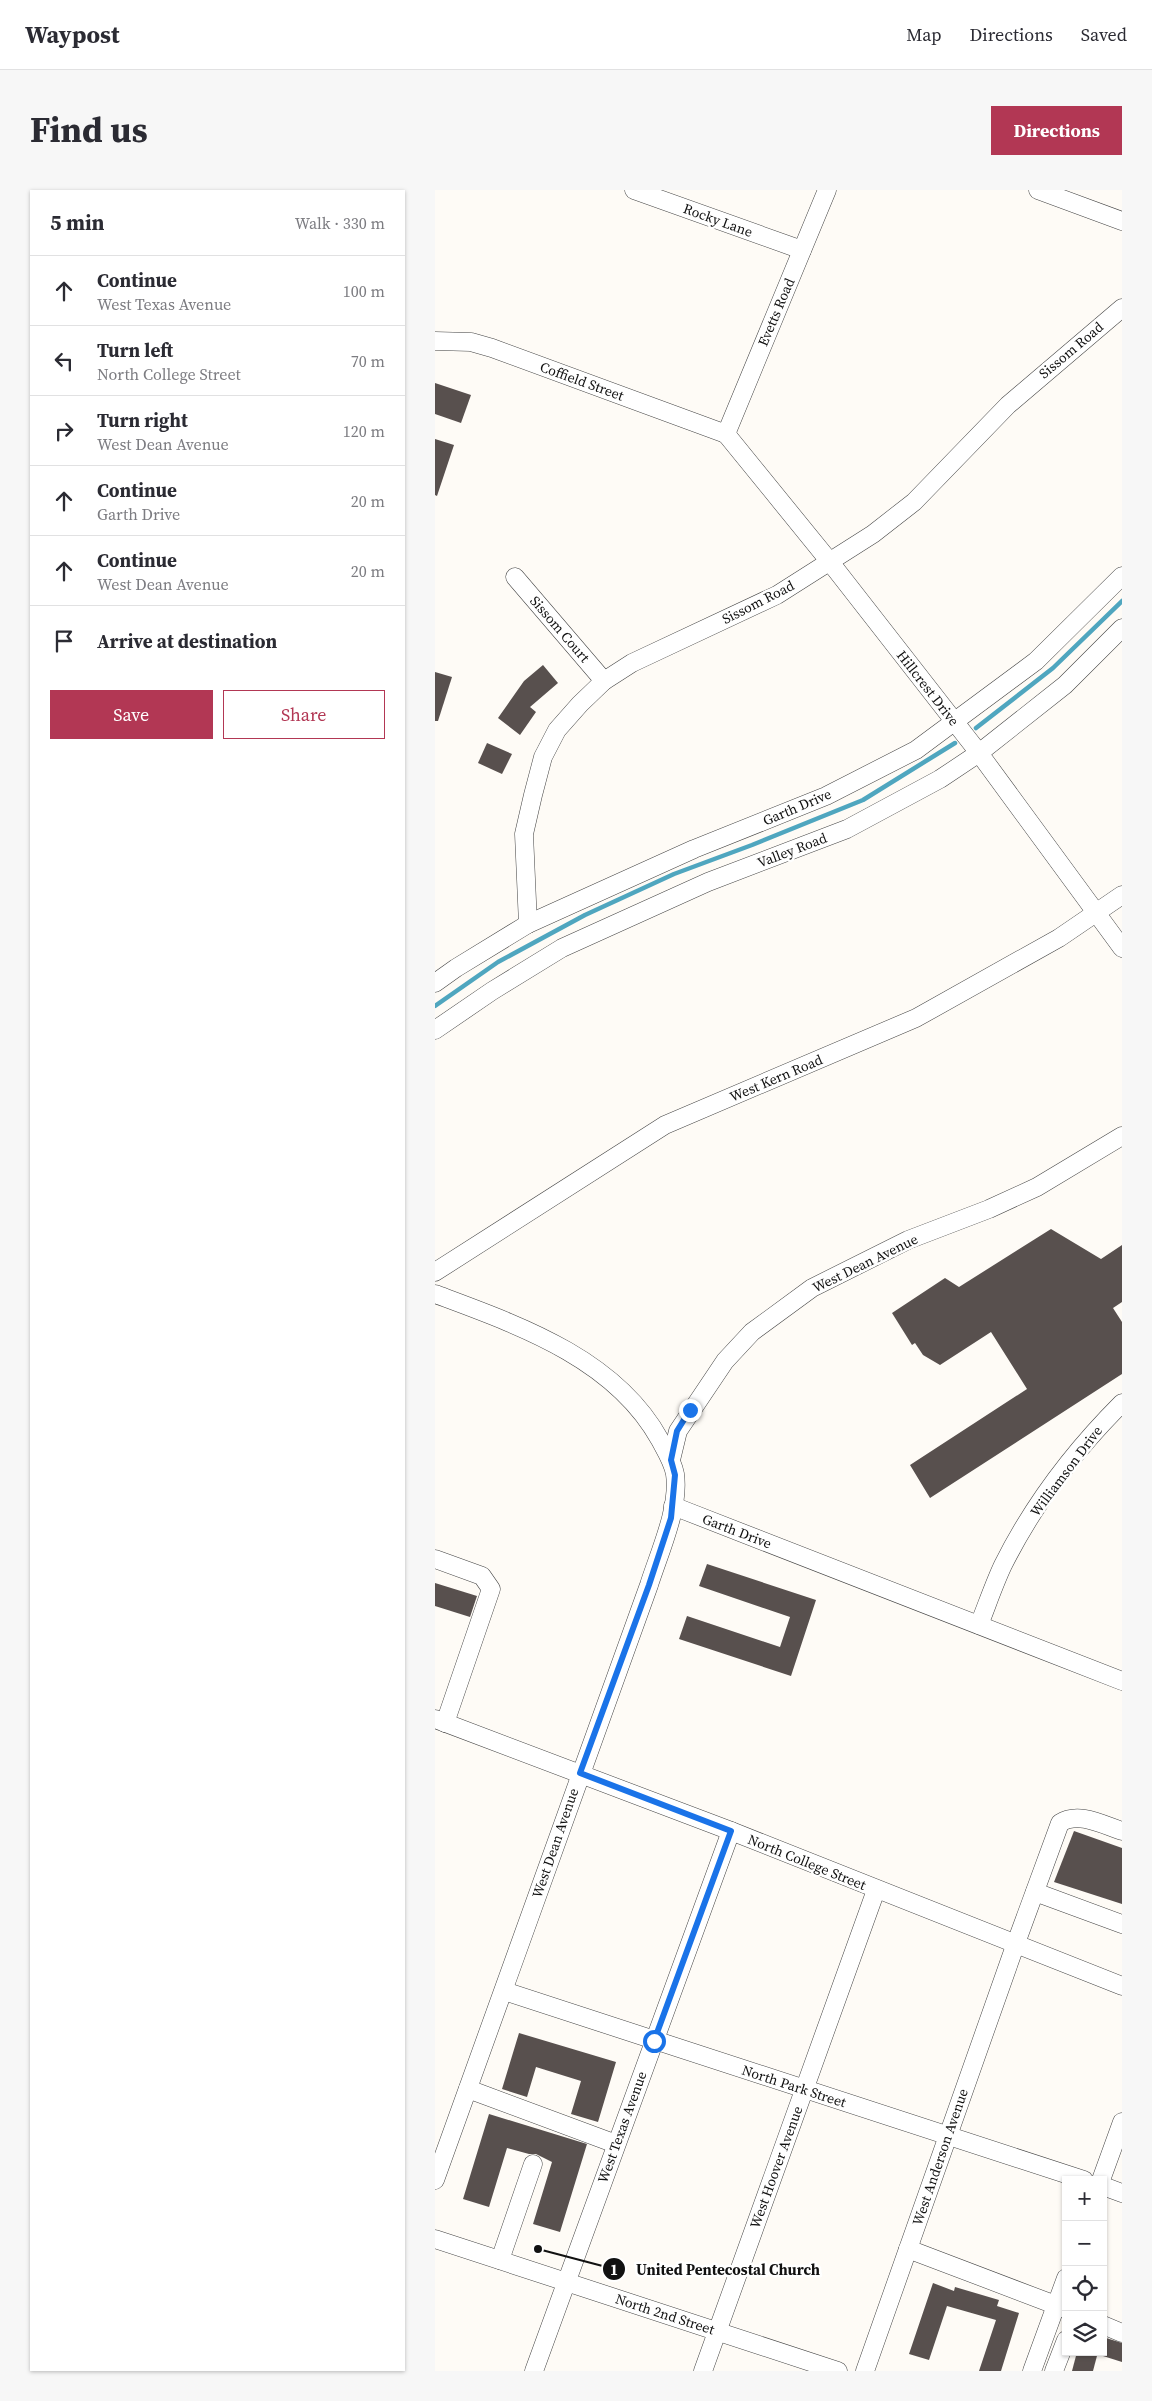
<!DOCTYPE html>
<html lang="en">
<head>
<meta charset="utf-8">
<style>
	:root { --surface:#fff; --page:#f7f7f7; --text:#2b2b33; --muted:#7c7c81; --line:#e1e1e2; --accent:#b23754 }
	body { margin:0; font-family:"Source Serif 4",serif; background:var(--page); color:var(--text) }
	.controls { position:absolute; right:15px; bottom:15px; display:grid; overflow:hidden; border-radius:0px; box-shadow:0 1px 4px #0004 }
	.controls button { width:45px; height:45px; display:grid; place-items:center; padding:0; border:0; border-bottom:1px solid var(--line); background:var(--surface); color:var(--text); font:25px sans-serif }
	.stop { position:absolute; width:15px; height:15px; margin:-11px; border:4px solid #1a73e8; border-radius:50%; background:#fff }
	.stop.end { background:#1a73e8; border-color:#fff; box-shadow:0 1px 5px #0008 }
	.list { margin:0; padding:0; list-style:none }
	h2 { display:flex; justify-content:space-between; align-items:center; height:65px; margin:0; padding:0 20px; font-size:21px }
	h2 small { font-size:16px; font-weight:400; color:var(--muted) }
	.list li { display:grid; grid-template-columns:32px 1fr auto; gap:15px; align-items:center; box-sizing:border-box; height:70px; padding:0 20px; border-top:1px solid var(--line) }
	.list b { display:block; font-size:19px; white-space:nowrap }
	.list p { margin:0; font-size:16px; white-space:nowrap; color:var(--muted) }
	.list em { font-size:16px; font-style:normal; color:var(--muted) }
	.actions { display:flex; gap:10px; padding:15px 20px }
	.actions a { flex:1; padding:11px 0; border:1px solid var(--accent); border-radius:0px; text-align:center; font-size:18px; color:var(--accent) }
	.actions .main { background:var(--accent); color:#fff }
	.icon { flex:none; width:28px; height:28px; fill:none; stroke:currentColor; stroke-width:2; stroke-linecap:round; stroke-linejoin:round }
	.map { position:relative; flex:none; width:687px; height:2181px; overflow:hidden; border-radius:0px }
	header { display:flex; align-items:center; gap:30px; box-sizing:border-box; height:70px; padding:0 25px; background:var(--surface); border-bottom:1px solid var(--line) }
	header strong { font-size:24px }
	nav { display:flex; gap:28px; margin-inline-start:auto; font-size:18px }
	.intro { display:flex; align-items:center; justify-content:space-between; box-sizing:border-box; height:120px; padding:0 30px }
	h1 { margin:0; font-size:35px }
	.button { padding:12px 22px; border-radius:0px; background:var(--accent); color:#fff; font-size:18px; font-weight:700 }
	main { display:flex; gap:30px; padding:0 30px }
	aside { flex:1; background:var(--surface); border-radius:0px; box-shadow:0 1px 4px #0004 }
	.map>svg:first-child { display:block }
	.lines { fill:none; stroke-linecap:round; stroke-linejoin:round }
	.stream { stroke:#4fa6bf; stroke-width:4.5 }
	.building { fill:#58504e }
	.minor-casing { stroke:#444; stroke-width:19 }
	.minor { stroke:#fff; stroke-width:18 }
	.route { stroke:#1a73e8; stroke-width:6 }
	.labels { text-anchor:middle; stroke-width:5; stroke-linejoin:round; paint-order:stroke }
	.street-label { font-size:14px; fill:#111; stroke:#fff }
	.leader { fill:none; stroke:#111; stroke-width:2 }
	.callout-dot { fill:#111; stroke:#fff; stroke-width:2 }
	.mark-label { font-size:15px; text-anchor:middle; font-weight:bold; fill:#fff }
	.callout-label { font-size:15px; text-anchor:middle; font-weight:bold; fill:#111; stroke:#fff; stroke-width:5; stroke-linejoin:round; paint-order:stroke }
</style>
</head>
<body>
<header>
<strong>Waypost</strong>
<nav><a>Map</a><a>Directions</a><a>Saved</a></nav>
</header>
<div class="intro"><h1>Find us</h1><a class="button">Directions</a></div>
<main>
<aside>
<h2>5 min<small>Walk · 330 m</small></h2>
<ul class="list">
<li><svg class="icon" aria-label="ahead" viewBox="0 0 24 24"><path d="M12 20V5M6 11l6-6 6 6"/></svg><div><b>Continue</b><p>West Texas Avenue</p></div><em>100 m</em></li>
<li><svg class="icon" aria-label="left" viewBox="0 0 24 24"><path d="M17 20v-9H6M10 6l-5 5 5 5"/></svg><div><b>Turn left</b><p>North College Street</p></div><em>70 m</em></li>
<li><svg class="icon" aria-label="right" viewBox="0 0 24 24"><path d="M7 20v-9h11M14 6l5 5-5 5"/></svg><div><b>Turn right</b><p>West Dean Avenue</p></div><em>120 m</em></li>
<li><svg class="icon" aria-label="ahead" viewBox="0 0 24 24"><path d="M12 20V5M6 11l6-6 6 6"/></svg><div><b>Continue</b><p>Garth Drive</p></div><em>20 m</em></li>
<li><svg class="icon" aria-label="ahead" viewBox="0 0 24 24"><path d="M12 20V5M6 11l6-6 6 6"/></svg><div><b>Continue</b><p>West Dean Avenue</p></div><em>20 m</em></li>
<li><svg class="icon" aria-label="arrive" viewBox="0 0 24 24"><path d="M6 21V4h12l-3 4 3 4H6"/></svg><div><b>Arrive at destination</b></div></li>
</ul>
<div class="actions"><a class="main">Save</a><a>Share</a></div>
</aside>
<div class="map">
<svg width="687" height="2181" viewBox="0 0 687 2181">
	<rect width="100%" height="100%" fill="#fefbf6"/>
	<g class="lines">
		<g class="stream">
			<polyline points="541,538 618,478 687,411"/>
			<polyline points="0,816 63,772 150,725 239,684 317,655 428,610 520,553"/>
		</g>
	</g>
	<g class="building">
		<polygon points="0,193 36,205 26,233 0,224"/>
		<polygon points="0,249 19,255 2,306 0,305"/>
		<polygon points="108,475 123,493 95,517 101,522 85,545 63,528 89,491"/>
		<polygon points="0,482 17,487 3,531 0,531"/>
		<polygon points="52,553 77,564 67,584 43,573"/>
		<polygon points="616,1039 666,1069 687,1055 687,1112 678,1118 687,1132 687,1184 495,1308 475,1275 592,1199 556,1142 505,1175 488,1165 480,1153 477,1155 457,1123 510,1088 524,1097"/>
		<polygon points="272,1374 381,1410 356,1486 244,1449 252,1426 345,1457 355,1427 264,1396"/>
		<polygon points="0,1393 42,1406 35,1427 0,1416"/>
		<polygon points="639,1641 687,1658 687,1714 619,1692"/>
		<polygon points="84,1843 181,1872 163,1932 136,1924 146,1891 101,1877 92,1907 67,1899"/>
		<polygon points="54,1924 152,1954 125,2042 98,2034 117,1972 101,1964 94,1964 72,1958 54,2017 28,2009"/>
		<polygon points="498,2093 519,2101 520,2097 564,2110 562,2116 584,2123 566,2181 544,2181 561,2130 512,2116 494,2170 474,2164"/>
		<polygon points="668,2147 687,2153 687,2172 668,2166"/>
		<polygon points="642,2162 663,2162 658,2181 637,2181"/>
	</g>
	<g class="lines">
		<defs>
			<g id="minor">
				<polyline points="199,0 367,60"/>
				<polyline points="603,0 687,31"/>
				<polyline points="0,151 36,152 57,158 291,244"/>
				<polyline points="291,244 395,372 544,563 687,758"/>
				<polyline points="291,244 392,0"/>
				<polyline points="80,387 169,491"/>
				<polyline points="93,734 89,644 98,605 108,567 122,540 145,514 169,491 197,473 342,405 438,344 479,312 573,215 687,118"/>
				<polyline points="0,793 21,778 93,734 259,659 391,606 481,560 601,471 687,386"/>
				<polyline points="0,840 57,801 127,758 273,692 412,639 505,589 544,563 630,495 687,438"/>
				<polyline points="0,1082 230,935 481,828 624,748 687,705"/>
				<path d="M0,1104C83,1135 180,1168 225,1250C231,1261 238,1272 240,1284C245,1318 224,1363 214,1395L0,1990"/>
				<polyline points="236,1270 243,1241 290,1171 317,1142 377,1098 473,1050 554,1019 602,997 687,946"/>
				<polyline points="238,1316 687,1491"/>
				<polyline points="0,1369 47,1386 56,1399 10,1533"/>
				<path d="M544,1435C552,1415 559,1394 568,1375C598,1315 640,1260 687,1213"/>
				<polyline points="0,1529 296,1641 687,1796"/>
				<polyline points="600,1702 687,1734"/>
				<polyline points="69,1801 649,1990"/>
				<polyline points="33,1899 181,1954"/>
				<polyline points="666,1990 687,1932"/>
				<polyline points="668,1996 687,2003"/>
				<polyline points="0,2049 403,2181"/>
				<polyline points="473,2059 631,2119"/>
				<polyline points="65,2070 98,1974"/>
				<polyline points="668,2135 687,2143"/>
				<polyline points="99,2181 296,1641"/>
				<polyline points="268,2181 441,1700"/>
				<path d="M430,2181L581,1753L625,1633C644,1621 668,1635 687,1641"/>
				<polyline points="597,2181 631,2088"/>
				<polyline points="619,2181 631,2150"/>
			</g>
		</defs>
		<use href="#minor" class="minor-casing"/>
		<use href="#minor" class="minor"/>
	</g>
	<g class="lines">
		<polyline class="route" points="219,1851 296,1641 145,1583 214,1395 236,1328 240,1285 236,1270 242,1241 255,1220"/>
	</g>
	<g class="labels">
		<g class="street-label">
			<text transform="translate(283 30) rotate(20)" y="5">Rocky Lane</text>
			<text transform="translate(341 122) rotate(-67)" y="5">Evetts Road</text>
			<text transform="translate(636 160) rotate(-40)" y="5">Sissom Road</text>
			<text transform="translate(147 191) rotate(20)" y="5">Coffield Street</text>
			<text transform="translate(323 412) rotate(-27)" y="5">Sissom Road</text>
			<text transform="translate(125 439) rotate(49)" y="5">Sissom Court</text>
			<text transform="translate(493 498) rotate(52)" y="5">Hillcrest Drive</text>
			<text transform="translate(362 617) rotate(-23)" y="5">Garth Drive</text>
			<text transform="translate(357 660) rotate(-21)" y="5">Valley Road</text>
			<text transform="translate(341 888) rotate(-23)" y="5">West Kern Road</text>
			<text transform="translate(430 1073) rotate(-26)" y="5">West Dean Avenue</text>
			<text transform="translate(631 1281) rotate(-53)" y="5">Williamson Drive</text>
			<text transform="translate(302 1341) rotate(21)" y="5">Garth Drive</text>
			<text transform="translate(120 1653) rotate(-71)" y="5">West Dean Avenue</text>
			<text transform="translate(372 1672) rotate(22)" y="5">North College Street</text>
			<text transform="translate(359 1896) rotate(18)" y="5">North Park Street</text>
			<text transform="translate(187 1937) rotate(-70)" y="5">West Texas Avenue</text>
			<text transform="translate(505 1967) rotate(-71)" y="5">West Anderson Avenue</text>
			<text transform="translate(341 1977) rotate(-70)" y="5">West Hoover Avenue</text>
			<text transform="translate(230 2124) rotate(18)" y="5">North 2nd Street</text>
		</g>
	</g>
	<path class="leader" d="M103 2059L179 2079"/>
	<g class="callout-dot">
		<circle cx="103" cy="2059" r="5"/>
		<circle cx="179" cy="2079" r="12"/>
	</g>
	<g class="mark-label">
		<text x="179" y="2085">1</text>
	</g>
	<g class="callout-label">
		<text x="293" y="2085">United Pentecostal Church</text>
	</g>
</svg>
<div class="controls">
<button>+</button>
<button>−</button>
<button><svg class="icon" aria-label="locate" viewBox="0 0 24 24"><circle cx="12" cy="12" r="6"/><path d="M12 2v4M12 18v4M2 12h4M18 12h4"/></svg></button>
<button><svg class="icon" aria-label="layers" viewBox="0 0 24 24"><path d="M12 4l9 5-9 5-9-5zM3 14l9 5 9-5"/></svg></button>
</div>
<div class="stop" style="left:219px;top:1851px"></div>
<div class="stop end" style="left:255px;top:1220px"></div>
</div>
</main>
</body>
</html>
